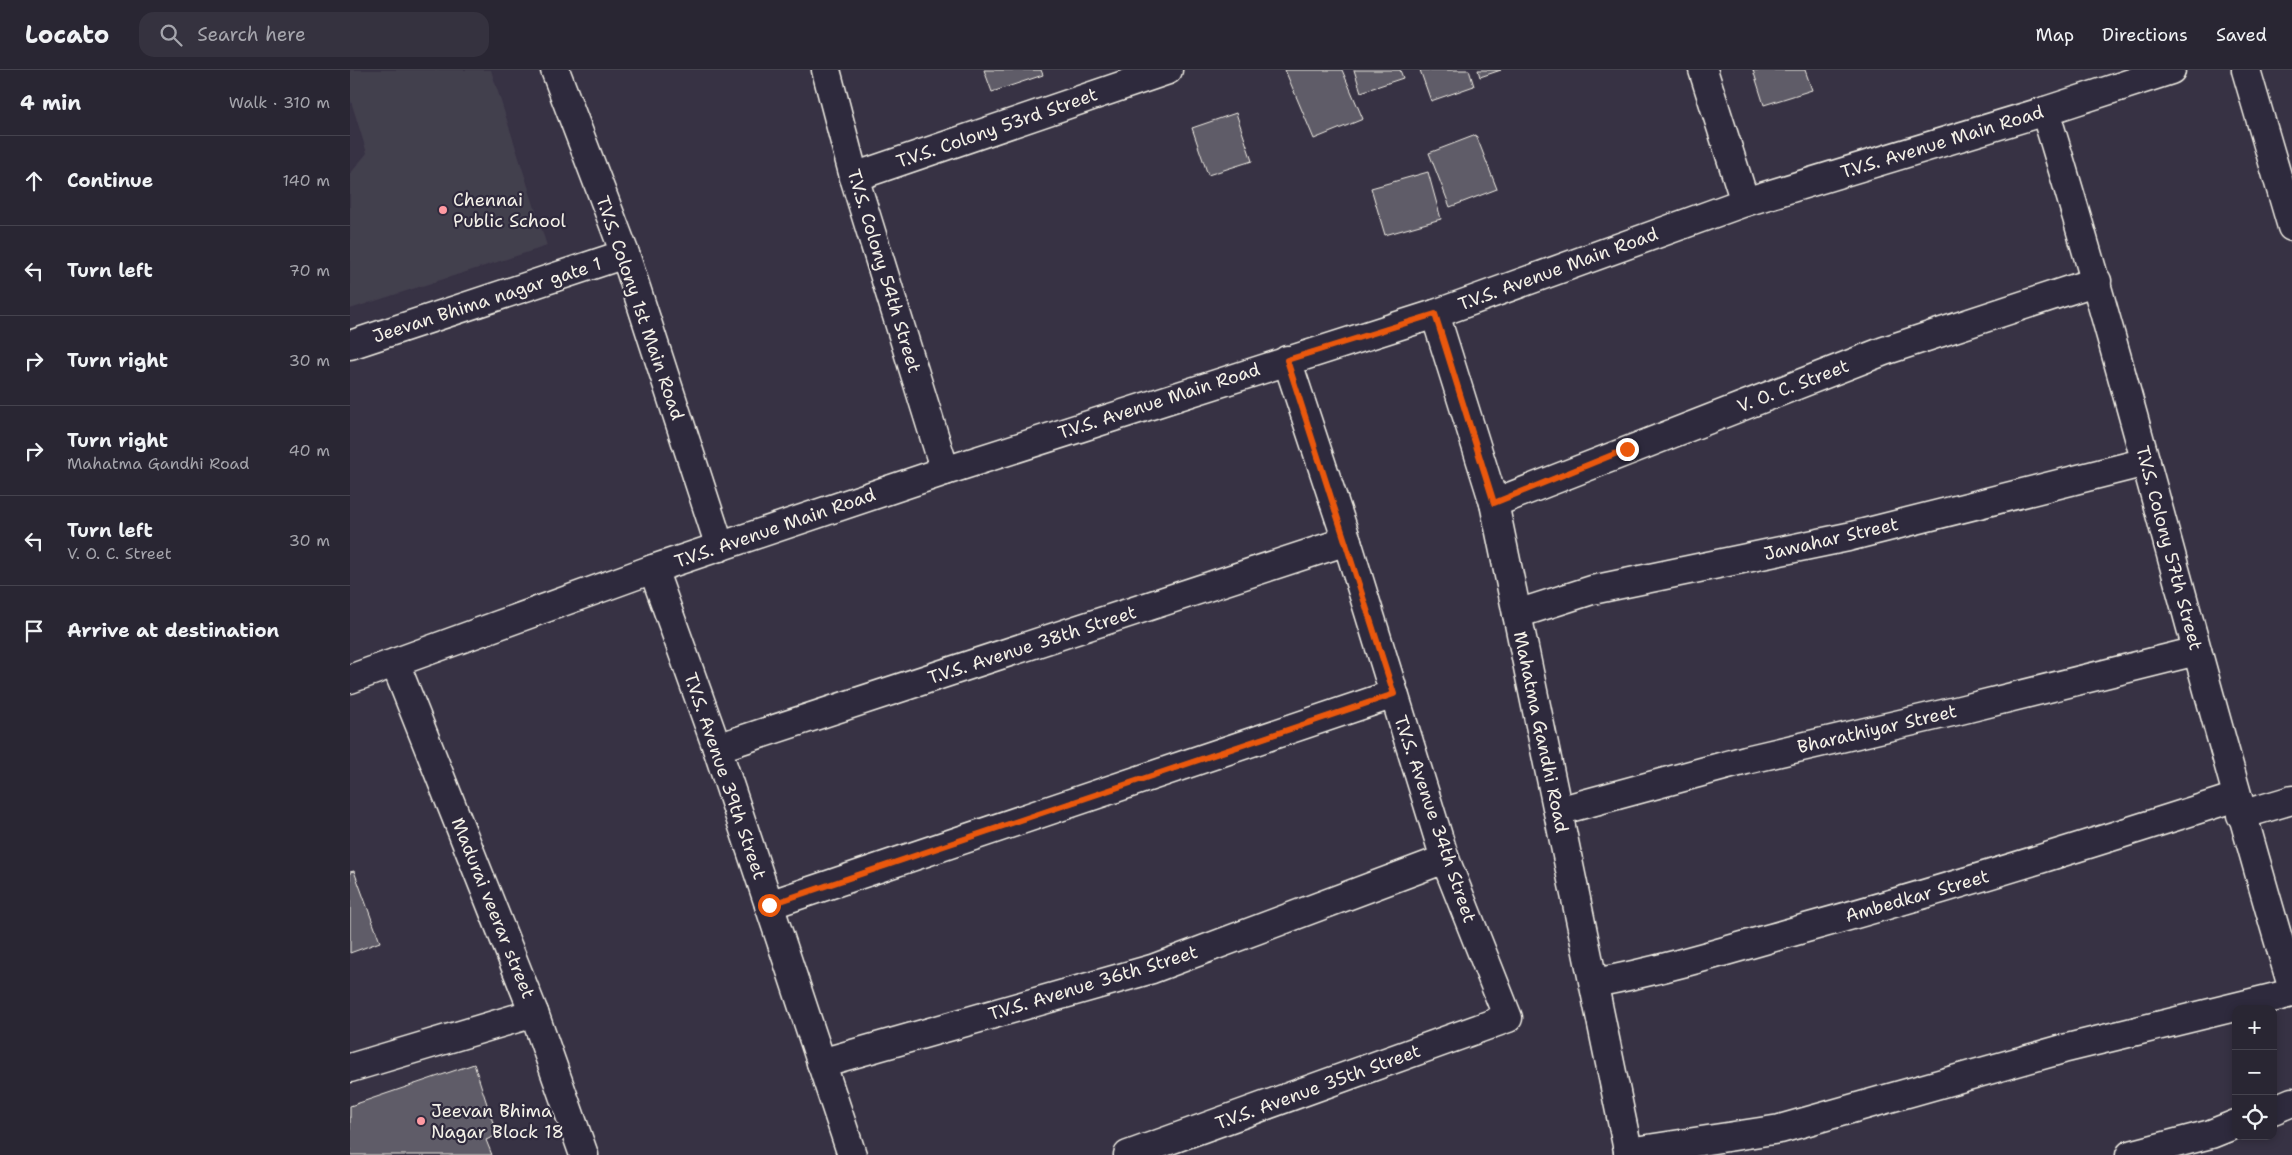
<!DOCTYPE html>
<html lang="en">
<head>
<meta charset="utf-8">
<style>
	:root { --surface:#292633; --page:#35323f; --text:#f1f3f6; --muted:#a5a5ac; --line:#45434e }
	body { margin:0; font-family:"Shantell Sans",sans-serif; background:var(--page); color:var(--text) }
	.controls { position:absolute; right:15px; bottom:15px; display:grid; overflow:hidden; border-radius:10px; box-shadow:0 2px 8px #0003 }
	.controls button { width:45px; height:45px; display:grid; place-items:center; padding:0; border:0; border-bottom:1px solid var(--line); background:var(--surface); color:var(--text); font:25px sans-serif }
	.stop { position:absolute; width:15px; height:15px; margin:-11px; border:4px solid #ea580c; border-radius:50%; background:#fff }
	.stop.end { background:#ea580c; border-color:#fff; box-shadow:0 1px 5px #0008 }
	.list { margin:0; padding:0; list-style:none }
	h2 { display:flex; justify-content:space-between; align-items:center; height:65px; margin:0; padding:0 20px; font-size:21px }
	h2 small { font-size:16px; font-weight:400; color:var(--muted) }
	.list li { display:grid; grid-template-columns:32px 1fr auto; gap:15px; align-items:center; box-sizing:border-box; height:90px; padding:0 20px; border-top:1px solid var(--line) }
	.list b { display:block; font-size:19px; white-space:nowrap }
	.list p { margin:0; font-size:16px; white-space:nowrap; color:var(--muted) }
	.list em { font-size:16px; font-style:normal; color:var(--muted) }
	.icon { flex:none; width:28px; height:28px; fill:none; stroke:currentColor; stroke-width:2; stroke-linecap:round; stroke-linejoin:round }
	.map { position:relative; flex:none; width:1942px; height:1085px; overflow:hidden }
	header { display:flex; align-items:center; gap:30px; box-sizing:border-box; height:70px; padding:0 25px; background:var(--surface); border-bottom:1px solid var(--line) }
	header strong { font-size:24px }
	nav { display:flex; gap:28px; margin-inline-start:auto; font-size:18px }
	.search { width:350px; height:45px; background:var(--page); display:flex; align-items:center; gap:12px; box-sizing:border-box; padding:0 18px; border-radius:15px; color:var(--muted); font-size:19px }
	main { display:flex }
	aside { flex:1; background:var(--surface) }
	.map>svg:first-child { display:block }
	.built { fill:#433f4e }
	.building { fill:#5f5c67; stroke:#f4f1e8 }
	.lines { fill:none; stroke-linecap:round; stroke-linejoin:round }
	.street-casing { stroke:#f4f1e8; stroke-width:31 }
	.street { stroke:#2f2a3d; stroke-width:28 }
	.route { stroke:#ea580c; stroke-width:6 }
	.poi-dot { fill:#ff9aa2; stroke:#2f2a3d; stroke-width:2 }
	.labels { text-anchor:middle; stroke-width:4.5; stroke-linejoin:round; paint-order:stroke }
	.street-label { font-size:18px; fill:#f4f1e8; stroke:#2f2a3d }
	.poi-label { font-size:18px; fill:#f4f1e8; stroke:#2f2a3d; text-anchor:start }
</style>
</head>
<body>
<header>
<strong>Locato</strong>
<div class="search"><svg class="icon" aria-label="search" viewBox="0 0 24 24"><circle cx="10" cy="10" r="6"/><path d="M15 15l6 6"/></svg>Search here</div>
<nav><a>Map</a><a>Directions</a><a>Saved</a></nav>
</header>
<main>
<aside>
<h2>4 min<small>Walk · 310 m</small></h2>
<ul class="list">
<li><svg class="icon" aria-label="ahead" viewBox="0 0 24 24"><path d="M12 20V5M6 11l6-6 6 6"/></svg><div><b>Continue</b></div><em>140 m</em></li>
<li><svg class="icon" aria-label="left" viewBox="0 0 24 24"><path d="M17 20v-9H6M10 6l-5 5 5 5"/></svg><div><b>Turn left</b></div><em>70 m</em></li>
<li><svg class="icon" aria-label="right" viewBox="0 0 24 24"><path d="M7 20v-9h11M14 6l5 5-5 5"/></svg><div><b>Turn right</b></div><em>30 m</em></li>
<li><svg class="icon" aria-label="right" viewBox="0 0 24 24"><path d="M7 20v-9h11M14 6l5 5-5 5"/></svg><div><b>Turn right</b><p>Mahatma Gandhi Road</p></div><em>40 m</em></li>
<li><svg class="icon" aria-label="left" viewBox="0 0 24 24"><path d="M17 20v-9H6M10 6l-5 5 5 5"/></svg><div><b>Turn left</b><p>V. O. C. Street</p></div><em>30 m</em></li>
<li><svg class="icon" aria-label="arrive" viewBox="0 0 24 24"><path d="M6 21V4h12l-3 4 3 4H6"/></svg><div><b>Arrive at destination</b></div></li>
</ul>
</aside>
<div class="map">
<svg width="1942" height="1085" viewBox="0 0 1942 1085">
	<rect width="100%" height="100%" fill="#373244"/>
	<filter id="ink" filterUnits="userSpaceOnUse"><feTurbulence type="fractalNoise" baseFrequency=".02" numOctaves="2"/><feDisplacementMap in="SourceGraphic" scale="10" xChannelSelector="R" yChannelSelector="G"/><feConvolveMatrix kernelMatrix="1 2 1 2 8 2 1 2 1" color-interpolation-filters="sRGB"/></filter>
	<g filter="url(#ink)">
		<polygon class="built" points="0,0 141,0 197,176 0,239 0,104 17,83 0,28"/>
		<g class="building">
			<polygon points="634,0 691,0 693,5 642,22"/>
			<polygon points="935,0 992,0 1013,49 964,69"/>
			<polygon points="1004,0 1050,0 1053,8 1011,22"/>
			<polygon points="1070,0 1119,0 1124,16 1081,31"/>
			<polygon points="1128,0 1151,0 1130,7"/>
			<polygon points="1403,0 1455,0 1462,20 1414,35"/>
			<polygon points="886,43 902,91 858,105 842,58"/>
			<polygon points="1126,65 1147,119 1100,137 1079,83"/>
			<polygon points="1078,102 1091,149 1035,165 1021,118"/>
			<polygon points="4,801 30,872 0,883 0,802"/>
			<polygon points="124,994 147,1065 136,1070 142,1085 0,1085 0,1036"/>
		</g>
		<g class="lines">
			<defs>
				<g id="street">
					<polyline points="205,0 275,184 370,477"/>
					<polyline points="476,0 504,107 595,401"/>
					<polyline points="1353,0 1395,132"/>
					<polyline points="1896,0 1942,157"/>
					<path d="M1695,41C1784,331 1855,625 1942,916"/>
					<polyline points="504,107 818,0"/>
					<polyline points="1085,244 1144,433 1279,1085"/>
					<polyline points="0,275 275,184"/>
					<polyline points="1144,433 1534,281 1747,211"/>
					<polyline points="303,499 367,678 502,1085"/>
					<polyline points="1167,544 1242,520 1498,467 1796,392"/>
					<polyline points="45,593 184,943 234,1085"/>
					<polyline points="0,609 303,499 595,401 1085,244 1395,132 1695,41 1821,0"/>
					<polyline points="367,678 997,471"/>
					<polyline points="1208,741 1396,690 1606,641 1847,581"/>
					<polyline points="1891,745 1942,730"/>
					<polyline points="419,835 1044,624"/>
					<path d="M1244,913C1315,900 1385,878 1456,858C1600,818 1744,773 1886,727"/>
					<polyline points="471,993 802,899 1095,789"/>
					<polyline points="0,998 184,943"/>
					<polyline points="1923,1040 1942,1032"/>
					<polyline points="1278,1082 1430,1059 1713,979 1942,923"/>
					<polyline points="778,1085 1158,948 1095,789 997,471 937,290"/>
					<polyline points="1780,1085 1861,1064 1886,1054"/>
				</g>
			</defs>
			<use href="#street" class="street-casing"/>
			<use href="#street" class="street"/>
		</g>
	</g>
	<g class="lines" filter="url(#ink)">
		<polyline class="route" points="419,835 1044,624 937,290 1085,244 1144,433 1277,379"/>
	</g>
	<g class="poi-dot">
		<circle cx="93" cy="140" r="5"/>
		<circle cx="71" cy="1051" r="5"/>
	</g>
	<g class="labels">
		<g class="street-label">
			<text transform="translate(647 58) rotate(-19)" y="6">T.V.S. Colony 53rd Street</text>
			<text transform="translate(1592 72) rotate(-17)" y="6">T.V.S. Avenue Main Road</text>
			<text transform="translate(1208 199) rotate(-20)" y="6">T.V.S. Avenue Main Road</text>
			<text transform="translate(534 201) rotate(73)" y="6">T.V.S. Colony 54th Street</text>
			<text transform="translate(137 230) rotate(-18)" y="6">Jeevan Bhima nagar gate 1</text>
			<text transform="translate(290 238) rotate(71)" y="6">T.V.S. Colony 1st Main Road</text>
			<text transform="translate(1443 316) rotate(-21)" y="6">V. O. C. Street</text>
			<text transform="translate(809 331) rotate(-18)" y="6">T.V.S. Avenue Main Road</text>
			<text transform="translate(425 458) rotate(-19)" y="6">T.V.S. Avenue Main Road</text>
			<text transform="translate(1481 469) rotate(-13)" y="6">Jawahar Street</text>
			<text transform="translate(1819 478) rotate(75)" y="6">T.V.S. Colony 57th Street</text>
			<text transform="translate(682 575) rotate(-18)" y="6">T.V.S. Avenue 38th Street</text>
			<text transform="translate(1527 659) rotate(-13)" y="6">Bharathiyar Street</text>
			<text transform="translate(1191 662) rotate(78)" y="6">Mahatma Gandhi Road</text>
			<text transform="translate(375 706) rotate(71)" y="6">T.V.S. Avenue 39th Street</text>
			<text transform="translate(1085 749) rotate(71)" y="6">T.V.S. Avenue 34th Street</text>
			<text transform="translate(1567 826) rotate(-16)" y="6">Ambedkar Street</text>
			<text transform="translate(143 838) rotate(68)" y="6">Madurai veerar street</text>
			<text transform="translate(743 913) rotate(-17)" y="6">T.V.S. Avenue 36th Street</text>
			<text transform="translate(968 1017) rotate(-20)" y="6">T.V.S. Avenue 35th Street</text>
		</g>
		<g class="poi-label">
			<text x="103" y="136">Chennai<tspan x="103" dy="21">Public School</tspan></text>
			<text x="81" y="1047">Jeevan Bhima<tspan x="81" dy="21">Nagar Block 18</tspan></text>
		</g>
	</g>
</svg>
<div class="controls">
<button>+</button>
<button>−</button>
<button><svg class="icon" aria-label="locate" viewBox="0 0 24 24"><circle cx="12" cy="12" r="6"/><path d="M12 2v4M12 18v4M2 12h4M18 12h4"/></svg></button>
</div>
<div class="stop" style="left:419px;top:835px"></div>
<div class="stop end" style="left:1277px;top:379px"></div>
</div>
</main>
</body>
</html>
